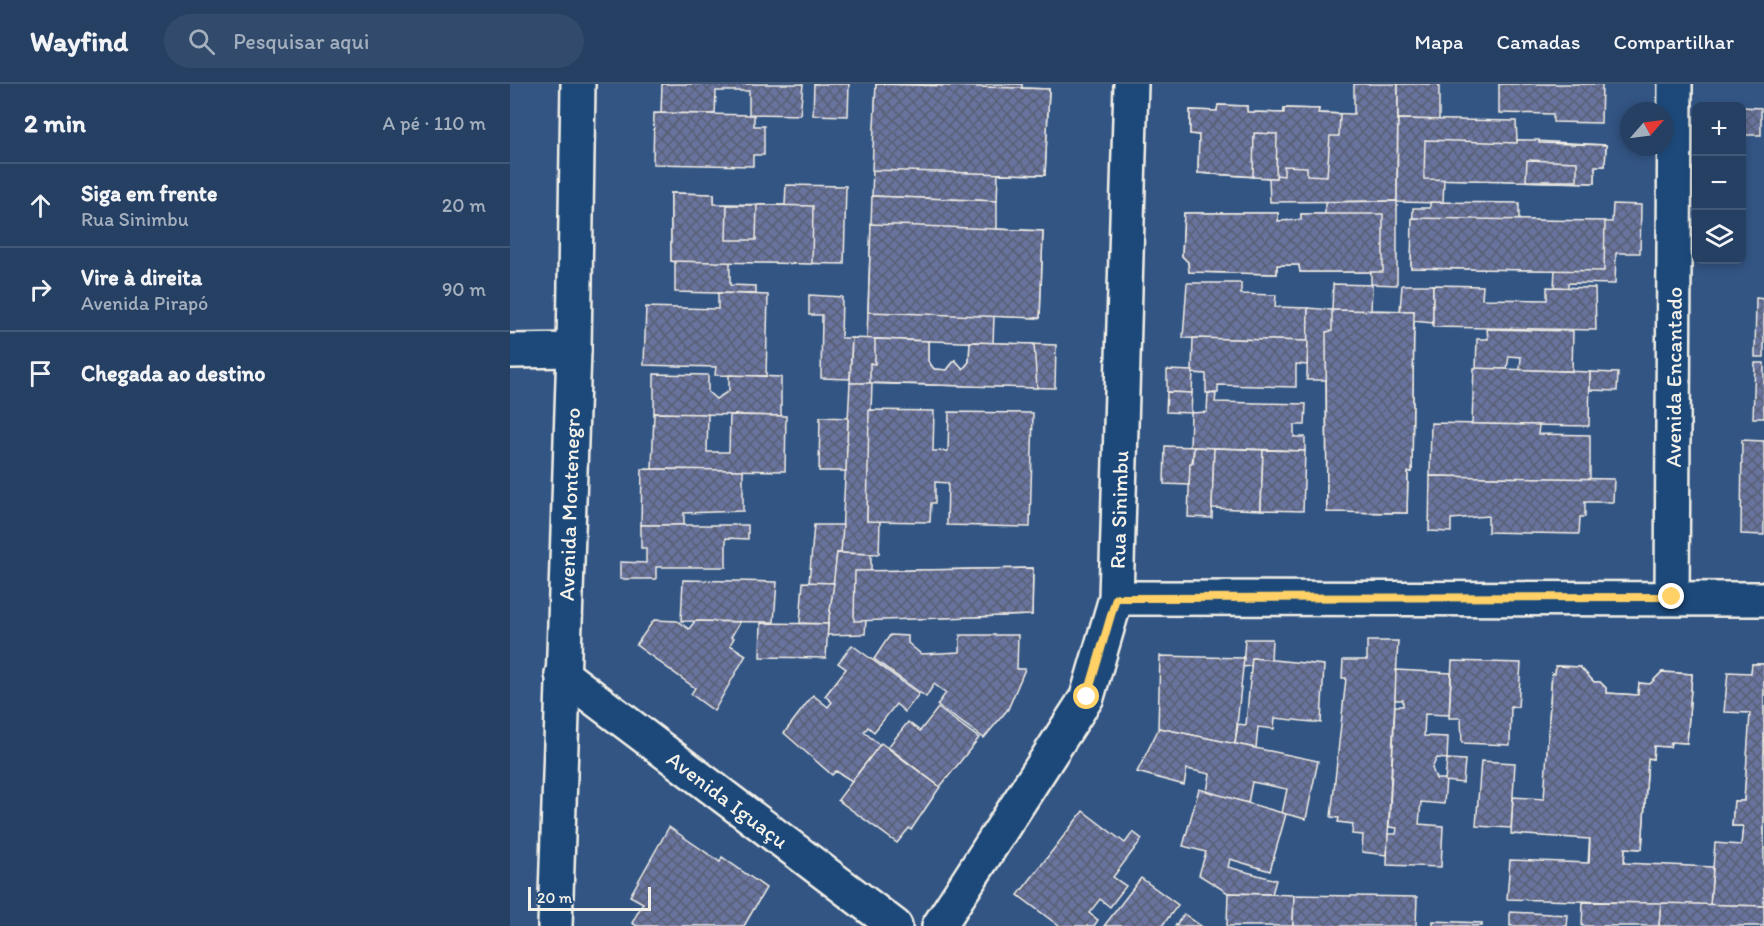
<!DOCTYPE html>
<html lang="pt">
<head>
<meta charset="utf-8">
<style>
	:root { --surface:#264063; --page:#324b6c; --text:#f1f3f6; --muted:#a4afbe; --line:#425978 }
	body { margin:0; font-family:Itim,sans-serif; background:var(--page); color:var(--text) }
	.controls { position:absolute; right:18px; top:18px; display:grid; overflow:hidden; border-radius:9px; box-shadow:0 3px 9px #0003 }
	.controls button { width:54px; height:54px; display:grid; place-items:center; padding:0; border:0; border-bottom:2px solid var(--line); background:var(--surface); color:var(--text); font:30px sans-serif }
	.compass { position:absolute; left:1110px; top:18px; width:54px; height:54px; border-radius:50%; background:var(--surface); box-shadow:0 3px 9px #0003; rotate:62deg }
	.scale { position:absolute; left:18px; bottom:15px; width:123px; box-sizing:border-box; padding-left:6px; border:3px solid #f4f1e8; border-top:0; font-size:16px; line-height:21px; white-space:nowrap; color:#f4f1e8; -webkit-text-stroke:4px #1f4a7a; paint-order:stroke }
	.stop { position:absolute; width:18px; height:18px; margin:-14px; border:4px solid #ffd166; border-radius:50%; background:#fff }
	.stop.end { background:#ffd166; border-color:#fff; box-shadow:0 2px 6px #0008 }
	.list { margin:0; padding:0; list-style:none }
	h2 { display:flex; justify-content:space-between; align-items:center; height:78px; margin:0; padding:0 24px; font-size:26px }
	h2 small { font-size:20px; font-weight:400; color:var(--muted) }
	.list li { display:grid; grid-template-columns:39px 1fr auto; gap:18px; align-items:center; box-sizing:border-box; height:84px; padding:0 24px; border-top:2px solid var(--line) }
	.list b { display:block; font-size:22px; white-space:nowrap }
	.list p { margin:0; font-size:20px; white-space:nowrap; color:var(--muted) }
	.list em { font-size:20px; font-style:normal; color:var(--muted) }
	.icon { flex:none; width:33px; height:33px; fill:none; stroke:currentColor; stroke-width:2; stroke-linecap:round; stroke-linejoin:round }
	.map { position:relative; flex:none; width:1254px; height:842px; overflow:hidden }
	header { display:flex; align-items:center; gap:36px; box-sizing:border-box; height:84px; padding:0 30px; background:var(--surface); border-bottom:2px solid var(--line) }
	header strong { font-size:28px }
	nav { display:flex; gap:33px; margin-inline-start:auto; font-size:21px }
	.search { width:420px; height:54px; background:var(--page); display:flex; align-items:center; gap:15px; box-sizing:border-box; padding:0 21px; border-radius:33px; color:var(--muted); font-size:22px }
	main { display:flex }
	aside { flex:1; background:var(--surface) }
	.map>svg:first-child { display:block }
	.building { fill:url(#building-cross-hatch); stroke:#f4f1e8; stroke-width:1.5 }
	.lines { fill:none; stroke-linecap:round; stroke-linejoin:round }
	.minor-casing { stroke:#f4f1e8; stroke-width:38 }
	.minor { stroke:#1f4a7a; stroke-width:33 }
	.route { stroke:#ffd166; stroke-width:8 }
	.labels { text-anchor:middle; stroke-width:4.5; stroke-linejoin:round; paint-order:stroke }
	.street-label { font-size:22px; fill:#f4f1e8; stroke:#1f4a7a }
</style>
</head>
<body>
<header>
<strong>Wayfind</strong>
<div class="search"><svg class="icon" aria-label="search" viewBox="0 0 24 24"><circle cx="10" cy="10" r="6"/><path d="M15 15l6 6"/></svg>Pesquisar aqui</div>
<nav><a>Mapa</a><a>Camadas</a><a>Compartilhar</a></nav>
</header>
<main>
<aside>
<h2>2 min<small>A pé · 110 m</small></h2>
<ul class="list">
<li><svg class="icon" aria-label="ahead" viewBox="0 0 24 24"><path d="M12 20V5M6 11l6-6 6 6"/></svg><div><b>Siga em frente</b><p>Rua Sinimbu</p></div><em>20 m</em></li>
<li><svg class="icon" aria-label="right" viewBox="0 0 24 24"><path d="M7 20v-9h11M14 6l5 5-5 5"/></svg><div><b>Vire à direita</b><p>Avenida Pirapó</p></div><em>90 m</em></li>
<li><svg class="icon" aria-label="arrive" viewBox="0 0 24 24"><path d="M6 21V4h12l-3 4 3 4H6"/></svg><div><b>Chegada ao destino</b></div></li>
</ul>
</aside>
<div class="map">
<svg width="1254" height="842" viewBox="0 0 1254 842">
	<defs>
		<pattern id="building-cross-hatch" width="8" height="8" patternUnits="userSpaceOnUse" patternTransform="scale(1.5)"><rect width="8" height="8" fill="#67739e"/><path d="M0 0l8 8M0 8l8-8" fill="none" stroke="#585e72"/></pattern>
	</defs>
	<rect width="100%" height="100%" fill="#335584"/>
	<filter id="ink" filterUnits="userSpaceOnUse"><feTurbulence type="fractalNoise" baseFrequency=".0167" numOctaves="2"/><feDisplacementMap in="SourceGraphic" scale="12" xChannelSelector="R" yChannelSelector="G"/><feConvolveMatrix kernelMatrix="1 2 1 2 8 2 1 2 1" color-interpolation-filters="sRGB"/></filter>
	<g filter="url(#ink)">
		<g class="building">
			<polygon points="152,0 293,0 290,31 239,30 239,7 206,7 205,30 151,29"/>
			<polygon points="304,0 339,0 338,32 303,31"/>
			<polygon points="366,0 512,0 512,4 539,5 535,91 488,90 487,117 362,112"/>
			<polygon points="366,0 539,5 535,91 362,86"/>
			<polygon points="844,0 888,0 887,117 760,118 759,94 688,89 689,51 680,50 680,26 707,27 708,21 737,22 737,28 774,29 774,24 809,25 808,29 844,30"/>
			<polygon points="888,0 929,0 929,36 888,35"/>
			<polygon points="989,0 1092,0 1091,39 1043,38 1043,30 989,29"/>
			<polygon points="708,21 737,22 737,28 774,29 774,24 809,25 808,29 830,30 829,52 820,52 817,92 797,91 797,83 774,82 774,92 766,91 766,94 688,89 689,51 680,50 680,26 707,27"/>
			<polygon points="1232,23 1251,24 1251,51 1232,51"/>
			<polygon points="144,29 244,31 244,42 254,42 254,71 243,71 243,82 143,80"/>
			<polygon points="888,35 1006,37 1007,56 1096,61 1095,82 1085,82 1085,99 934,95 933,119 887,118"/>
			<polygon points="744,49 767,50 766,94 743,93"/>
			<polygon points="915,56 1007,59 1007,56 1029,56 1029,59 1096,61 1095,82 1085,82 1085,99 914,95"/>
			<polygon points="1017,76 1067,78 1067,97 1016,97"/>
			<polygon points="276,101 336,102 334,180 220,178 220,201 246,202 246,210 165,208 165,178 161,177 161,109 204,110 204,120 275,121"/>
			<polygon points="161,109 204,110 204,120 303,122 302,180 161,177"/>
			<polygon points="362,112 487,117 487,145 533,147 530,234 484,232 483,259 357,255"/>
			<polygon points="887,117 887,201 861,200 861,188 790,188 789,181 767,181 767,190 679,188 678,178 672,172 674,129 768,129 768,137 791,136 791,130 815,130 815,118"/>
			<polygon points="920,118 1009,119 1009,136 1102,138 1103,120 1131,121 1130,169 1106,169 1105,200 1058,199 1058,204 1044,203 1045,186 901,184 903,124 920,124"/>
			<polygon points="217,121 247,121 246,156 216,156"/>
			<polygon points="674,129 768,129 768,137 791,136 791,130 873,130 873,188 790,188 789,181 767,181 767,190 679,188 678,178 672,172"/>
			<polygon points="902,134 1095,137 1094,187 901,184"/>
			<polygon points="361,140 533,147 530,234 358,228"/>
			<polygon points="677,199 731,199 731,210 766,211 765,223 798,224 798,257 673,254"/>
			<polygon points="823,200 862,201 861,226 904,227 902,388 898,388 897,429 817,428 816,296 797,296 798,224 822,226"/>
			<polygon points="892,201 923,201 923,239 903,237 904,227 890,227"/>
			<polygon points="923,201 973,202 972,215 1037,216 1037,203 1085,204 1086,246 923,243"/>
			<polygon points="208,209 258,211 256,292 205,291 206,283 134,281 136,223 208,225"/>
			<polygon points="299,211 332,213 331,254 342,254 340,295 311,294 312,231 299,231"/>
			<polygon points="1246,214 1254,215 1254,273 1245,273"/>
			<polygon points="822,226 904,227 902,388 898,388 897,429 817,428 816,248 822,247"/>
			<polygon points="977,245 1063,247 1062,287 1010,286 1011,273 999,272 997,285 966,285 967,255 978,255"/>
			<polygon points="342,254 418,257 418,277 424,285 437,286 445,276 453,285 459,278 460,258 546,261 545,304 340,299"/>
			<polygon points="683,254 798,257 797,281 786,280 786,303 708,301 708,309 696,309 696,290 682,289"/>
			<polygon points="365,255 418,257 418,277 424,285 437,286 445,276 453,285 459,278 460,258 524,260 527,304 360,299 360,279 365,280"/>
			<polygon points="1245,279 1254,279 1254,334 1243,334"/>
			<polygon points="964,284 1080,288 1079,342 962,340"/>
			<polygon points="657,286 683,287 682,309 657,308"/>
			<polygon points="1080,288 1108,289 1107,307 1080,306"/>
			<polygon points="144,290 198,291 198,308 206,315 219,307 219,291 271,293 271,332 144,329"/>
			<polygon points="340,299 362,299 357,437 370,437 369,470 331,469"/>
			<polygon points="657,308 682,309 681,329 656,328"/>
			<polygon points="698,309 706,310 705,318 796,320 795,341 784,341 784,353 795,353 795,367 680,363 681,329 697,328"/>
			<polygon points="359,326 424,327 423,367 438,367 439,328 523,329 520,443 437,441 438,399 425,398 425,419 421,419 420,438 357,437"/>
			<polygon points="144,329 198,330 197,368 219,368 220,331 276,332 275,387 142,385"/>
			<polygon points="310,333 338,334 336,387 309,387"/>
			<polygon points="921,339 1029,341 1028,350 1080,351 1080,395 920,392"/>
			<polygon points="1232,356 1254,357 1254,451 1231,450"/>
			<polygon points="655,362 684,363 679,401 654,400"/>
			<polygon points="684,363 704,364 702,434 678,433 680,379 683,379"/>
			<polygon points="704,364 753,366 751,426 702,424"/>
			<polygon points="753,366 795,367 793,427 751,426"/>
			<polygon points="132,385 233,386 233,427 174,429 174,441 131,441"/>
			<polygon points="920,392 1104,395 1103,418 1075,418 1075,433 1070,433 1069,450 978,448 978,432 941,435 941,448 919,447"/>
			<polygon points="131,441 238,441 238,455 216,454 216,483 146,483 146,495 110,495 110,478 136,479 136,464 131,464"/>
			<polygon points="304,441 333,441 331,469 327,469 324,499 299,499"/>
			<polygon points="327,469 361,470 361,487 523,484 522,531 356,536 355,550 317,551"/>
			<polygon points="523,484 522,531 344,537 345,487"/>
			<polygon points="173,496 267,498 264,538 171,537"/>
			<polygon points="293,498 324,499 318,540 290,539"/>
			<polygon points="144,536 167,537 179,545 185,537 230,538 221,553 224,554 220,561 236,571 204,627 181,610 185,604 126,561"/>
			<polygon points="251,539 318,540 316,574 250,573"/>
			<polygon points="380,551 398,552 398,559 411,570 450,568 450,551 508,551 507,585 515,585 498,625 474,654 427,621 436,609 424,600 416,613 364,575"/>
			<polygon points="735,555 762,555 761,576 742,574 741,582 733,583"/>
			<polygon points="857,557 888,557 877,771 852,768 853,751 842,750 843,740 828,738 829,734 821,733 836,594 832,594 833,576 857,576"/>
			<polygon points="342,561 409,610 395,628 386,620 364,648 358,643 354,648 370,661 342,697 326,687 322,691 274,649 303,611 318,623 322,618 315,612 336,585 328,579"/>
			<polygon points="650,572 734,574 725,660 648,644"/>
			<polygon points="742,574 814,581 811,639 765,634 764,645 748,643 746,664 725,660 728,640 736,641"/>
			<polygon points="942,577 1011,579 1008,623 1001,622 1000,661 952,659 951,634 939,634"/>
			<polygon points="1242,580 1254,580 1254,765 1231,763 1233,742 1222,742 1224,717 1234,717 1241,627 1229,626 1231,602 1240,603"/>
			<polygon points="1242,580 1254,580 1254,822 1200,821 1205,759 1231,761 1233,742 1222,742 1224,717 1234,717 1240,629 1214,628 1218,588 1241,589"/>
			<polygon points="1046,582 1070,583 1084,598 1090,598 1096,604 1096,609 1128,611 1129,599 1140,600 1152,588 1182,590 1177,659 1161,658 1160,663 1144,662 1143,675 1138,674 1132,765 1115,764 1114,779 1108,782 1078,781 1084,685 1075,684 1072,657 1038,652 1042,589 1045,590"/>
			<polygon points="1046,582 1070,583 1084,598 1090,598 1096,604 1096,609 1128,611 1129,599 1140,600 1152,588 1182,590 1177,659 1161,658 1160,663 1144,662 1143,675 1138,674 1132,765 1115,764 1114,779 1203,783 1200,821 997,815 1000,776 1079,779 1080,755 1001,750 1003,713 1034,715 1042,589 1045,590"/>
			<polygon points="886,586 941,589 939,631 915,630 914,652 938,653 937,675 927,674 922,684 926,695 936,695 934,720 911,718 909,740 933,742 931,783 877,781 878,750 886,750 887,744 879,743 885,622 893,622 893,616 885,616"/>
			<polygon points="428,624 469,654 430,703 378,663 398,638 410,647"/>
			<polygon points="649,644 808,677 796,735 772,729 777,705 742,698 738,719 697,708 700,690 677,685 674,701 627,688"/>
			<polygon points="371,659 430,703 401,746 399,744 387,759 328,716"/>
			<polygon points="937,675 955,676 953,699 935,697"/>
			<polygon points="971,677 1005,679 1001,744 966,742"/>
			<polygon points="689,705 776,730 760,787 720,775 718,783 766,796 762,810 718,809 689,791 696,768 673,762"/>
			<polygon points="573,727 615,759 623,748 632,755 603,793 616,802 600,823 590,815 579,829 588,836 584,842 549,842 508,811"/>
			<polygon points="159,743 210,778 212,773 256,804 234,842 127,842 122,839 133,819 120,812"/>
			<polygon points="631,794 668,821 652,842 594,842"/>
			<polygon points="718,809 784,811 783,842 717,842"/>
			<polygon points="784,811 907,813 906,842 783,842"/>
			<polygon points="1073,818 1151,819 1149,842 1072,842"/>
			<polygon points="1151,819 1254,822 1254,842 1149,842"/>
			<polygon points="1000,828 1058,831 1057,842 1000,842"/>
			<polygon points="674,830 691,842 665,842"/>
			<polygon points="923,837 972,839 972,842 923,842"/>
		</g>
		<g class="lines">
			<defs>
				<g id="minor">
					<polyline points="0,267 64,266"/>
					<path id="s1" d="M1162,513L1165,0"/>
					<polyline points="606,514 1254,515"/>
					<path id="s2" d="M52,590L385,842"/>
					<path id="s3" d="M45,842L64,266L68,0"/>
					<path id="s4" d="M429,842L577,613L606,514L621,0"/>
				</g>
			</defs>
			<use href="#minor" class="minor-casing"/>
			<use href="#minor" class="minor"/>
		</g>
	</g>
	<g class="lines" filter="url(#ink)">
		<polyline class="route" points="577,613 606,514 1162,513"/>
	</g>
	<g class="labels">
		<g class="street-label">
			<text dy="8" stroke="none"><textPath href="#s1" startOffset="220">Avenida Encantado</textPath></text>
			<text dy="8" stroke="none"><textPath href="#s3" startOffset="422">Avenida Montenegro</textPath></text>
			<text dy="8" stroke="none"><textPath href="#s4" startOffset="464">Rua Sinimbu</textPath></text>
			<text dy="8" stroke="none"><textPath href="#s2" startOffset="208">Avenida Iguaçu</textPath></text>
		</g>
	</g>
</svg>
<div class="controls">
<button>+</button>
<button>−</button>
<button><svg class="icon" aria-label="layers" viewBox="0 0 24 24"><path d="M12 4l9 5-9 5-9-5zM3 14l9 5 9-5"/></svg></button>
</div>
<svg class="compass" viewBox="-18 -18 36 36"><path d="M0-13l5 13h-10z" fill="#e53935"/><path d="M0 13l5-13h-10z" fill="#a4afbe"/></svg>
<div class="scale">20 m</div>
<div class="stop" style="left:577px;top:613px"></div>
<div class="stop end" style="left:1162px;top:513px"></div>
</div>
</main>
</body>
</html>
